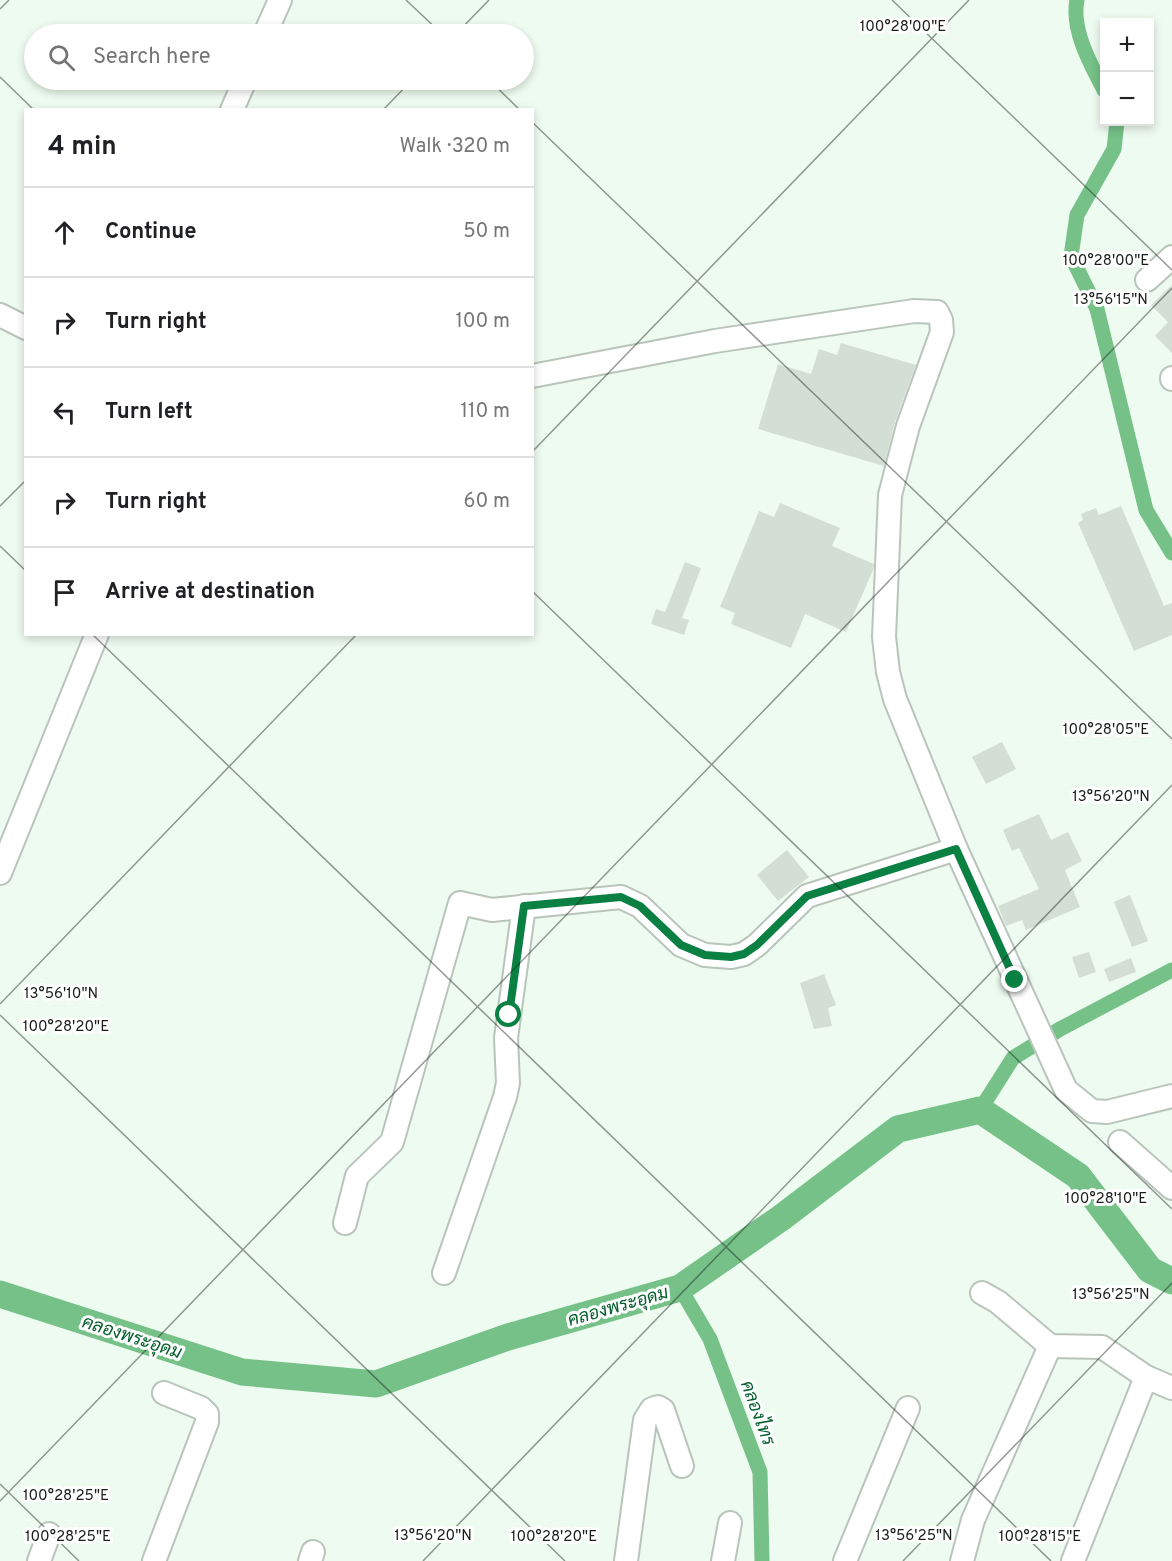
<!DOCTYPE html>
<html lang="en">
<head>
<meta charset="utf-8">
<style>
	:root { --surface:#fff; --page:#f2f2f2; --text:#202124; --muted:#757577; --line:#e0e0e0 }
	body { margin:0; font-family:Overpass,Sarabun,sans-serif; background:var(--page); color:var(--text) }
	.controls { position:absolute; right:18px; top:18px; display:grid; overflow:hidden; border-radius:0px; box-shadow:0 3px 9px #0003 }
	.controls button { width:54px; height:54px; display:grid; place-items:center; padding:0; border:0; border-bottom:2px solid var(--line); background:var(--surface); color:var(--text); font:30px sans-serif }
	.stop { position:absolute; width:18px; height:18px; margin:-14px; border:4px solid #0b8043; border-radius:50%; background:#fff }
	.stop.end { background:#0b8043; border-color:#fff; box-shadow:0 2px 6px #0008 }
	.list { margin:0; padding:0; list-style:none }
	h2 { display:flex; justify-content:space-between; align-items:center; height:78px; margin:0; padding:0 24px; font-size:26px }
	h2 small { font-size:20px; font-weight:400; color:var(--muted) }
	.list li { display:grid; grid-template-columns:39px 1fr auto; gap:18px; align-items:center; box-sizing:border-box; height:90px; padding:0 24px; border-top:2px solid var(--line) }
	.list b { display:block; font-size:22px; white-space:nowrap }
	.list em { font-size:20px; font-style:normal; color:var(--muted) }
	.icon { flex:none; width:33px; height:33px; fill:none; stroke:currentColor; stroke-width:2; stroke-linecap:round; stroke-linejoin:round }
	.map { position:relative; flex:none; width:1172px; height:1561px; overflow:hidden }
	.search { position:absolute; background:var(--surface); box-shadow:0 3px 9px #0003; left:24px; top:24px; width:510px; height:66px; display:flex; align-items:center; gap:15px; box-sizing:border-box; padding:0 21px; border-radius:33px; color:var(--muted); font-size:22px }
	.panel { position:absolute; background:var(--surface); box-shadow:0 3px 9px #0003; left:24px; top:108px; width:510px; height:528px; border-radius:0px }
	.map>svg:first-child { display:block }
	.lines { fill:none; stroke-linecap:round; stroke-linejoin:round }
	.canal { stroke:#75c188; stroke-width:15 }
	.river { stroke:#75c188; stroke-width:27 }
	.building { fill:#d3dfd5 }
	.minor-casing { stroke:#b9c5bb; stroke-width:26 }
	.minor { stroke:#fff; stroke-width:22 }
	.route { stroke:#0b8043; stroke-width:8 }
	.ticks { fill:none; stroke:#191e1a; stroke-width:1.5; stroke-opacity:0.45 }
	.labels { text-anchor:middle; stroke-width:6; stroke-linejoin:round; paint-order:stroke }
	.water-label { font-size:18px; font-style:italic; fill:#045f2c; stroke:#fff }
	.ticks-label { font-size:15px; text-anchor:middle; fill:#191e1a; stroke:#fff; stroke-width:6; stroke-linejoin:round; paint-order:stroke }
</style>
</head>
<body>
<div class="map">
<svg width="1172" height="1561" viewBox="0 0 1172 1561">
	<rect width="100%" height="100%" fill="#eefbf0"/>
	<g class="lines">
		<g class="canal">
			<path d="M1077,0C1071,30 1091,65 1104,90"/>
			<polyline points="1117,122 1114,149 1077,215 1071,256 1097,309 1146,510 1172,553"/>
			<polyline points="980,1110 1013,1058 1060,1029 1172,970"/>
			<polyline points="680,1288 710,1339 760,1472 762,1561"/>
		</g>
		<polyline class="river" points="0,1294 242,1372 376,1384 508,1337 680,1288 781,1218 898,1129 980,1110 1078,1176 1150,1270 1172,1281"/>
	</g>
	<g class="building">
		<polygon points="1172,285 1172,353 1155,336 1168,322 1151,305"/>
		<polygon points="841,343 916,365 895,422 884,466 758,429 778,364 811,374 819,349 837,355"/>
		<polygon points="780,503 840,528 832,546 874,564 873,570 846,632 805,614 791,648 731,624 735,613 720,607 759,511 774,517"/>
		<polygon points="1121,506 1164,606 1172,603 1172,635 1134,651 1078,523 1083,520 1081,514 1096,508 1099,515"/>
		<polygon points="685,562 701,568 682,618 689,620 684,635 651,624 656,609 665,612"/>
		<polygon points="1002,742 1016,769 986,784 972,757"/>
		<polygon points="1039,814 1051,840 1068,832 1082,861 1065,870 1080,907 1026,930 1022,920 1006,926 998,906 1039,889 1019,848 1012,851 1003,830"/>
		<polygon points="787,850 809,877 778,901 757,875"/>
		<polygon points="1130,895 1148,941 1132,947 1114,902"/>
		<polygon points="1089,952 1096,972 1079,978 1072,957"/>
		<polygon points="1131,958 1136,972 1109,982 1104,969"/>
		<polygon points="824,974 836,1005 828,1008 832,1026 814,1029 800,983"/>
	</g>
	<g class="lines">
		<defs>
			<g id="minor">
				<polyline points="265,34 280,0"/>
				<polyline points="232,110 245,80"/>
				<polyline points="1147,280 1172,257"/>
				<polyline points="0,315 26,328"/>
				<polyline points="532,376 715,341 914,311 937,312 941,320 942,332 908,426 890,495 884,637 888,672 895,699 956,849 1066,1090 1092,1111 1107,1112 1172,1096"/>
				<polyline points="1172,379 1172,378"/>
				<polyline points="0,873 97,634"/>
				<polyline points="1120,1142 1172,1188"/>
				<polyline points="345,1223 357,1176 392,1142 460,903 492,910 621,897 640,906 681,945 705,955 731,957 744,954 757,945 807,896 956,849"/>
				<polyline points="444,1273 505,1097 508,1083 506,1038 524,906"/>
				<polyline points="982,1293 998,1302 1050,1346 1102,1347 1146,1377 1172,1388"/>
				<polyline points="39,1561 49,1534"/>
				<polyline points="154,1561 207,1422 207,1414 201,1408 164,1393"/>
				<polyline points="310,1561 313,1552"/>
				<polyline points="626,1561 645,1420 652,1409 658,1407 663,1410 682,1466"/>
				<polyline points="723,1561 730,1523"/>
				<polyline points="845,1561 908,1408"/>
				<polyline points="962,1561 973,1520 1050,1346"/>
				<polyline points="1073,1561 1146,1377"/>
			</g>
		</defs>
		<use href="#minor" class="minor-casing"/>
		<use href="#minor" class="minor"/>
	</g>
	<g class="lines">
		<polyline class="route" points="509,1015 524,906 621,897 640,906 681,945 705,955 731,957 744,954 757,945 807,896 956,849 1015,980"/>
	</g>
	<path class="ticks" d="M406,0L442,34M892,0L1172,270M0,9L9,0M456,34L489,0M0,77L34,110M489,80L520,110M383,110L412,80M532,122L1172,739M532,452L969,0M0,506L26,480M0,546L26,571M532,591L1172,1209M92,634L1051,1561M0,1004L357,634M0,1015L565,1561M0,1484L79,1561M0,1501L1172,288M423,1561L1172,785M903,1561L1172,1283"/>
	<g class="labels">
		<g class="water-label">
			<text transform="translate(618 1306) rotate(-16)" y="6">คลองพระอุดม</text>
			<text transform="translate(132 1337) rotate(18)" y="6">คลองพระอุดม</text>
			<text transform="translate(758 1413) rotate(70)" y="6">คลองไทร</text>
		</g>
	</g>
	<g class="ticks-label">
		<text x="903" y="31">100°28'00"E</text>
		<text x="1106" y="265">100°28'00"E</text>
		<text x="1111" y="304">13°56'15"N</text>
		<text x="1106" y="734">100°28'05"E</text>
		<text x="1111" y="801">13°56'20"N</text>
		<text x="61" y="998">13°56'10"N</text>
		<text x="66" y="1031">100°28'20"E</text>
		<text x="1106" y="1203">100°28'10"E</text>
		<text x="1111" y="1299">13°56'25"N</text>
		<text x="66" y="1500">100°28'25"E</text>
		<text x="433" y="1540">13°56'20"N</text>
		<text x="914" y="1540">13°56'25"N</text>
		<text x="68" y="1541">100°28'25"E</text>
		<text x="554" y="1541">100°28'20"E</text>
		<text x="1040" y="1541">100°28'15"E</text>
	</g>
</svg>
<div class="controls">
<button>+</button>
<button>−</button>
</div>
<div class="stop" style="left:509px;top:1015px"></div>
<div class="stop end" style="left:1015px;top:980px"></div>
<div class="search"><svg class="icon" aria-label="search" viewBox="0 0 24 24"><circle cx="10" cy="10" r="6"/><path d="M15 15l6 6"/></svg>Search here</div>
<section class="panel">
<h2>4 min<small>Walk · 320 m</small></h2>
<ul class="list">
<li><svg class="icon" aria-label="ahead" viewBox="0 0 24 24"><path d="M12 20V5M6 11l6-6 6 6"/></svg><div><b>Continue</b></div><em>50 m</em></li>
<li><svg class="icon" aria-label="right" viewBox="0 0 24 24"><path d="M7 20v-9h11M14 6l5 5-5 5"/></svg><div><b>Turn right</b></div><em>100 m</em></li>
<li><svg class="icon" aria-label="left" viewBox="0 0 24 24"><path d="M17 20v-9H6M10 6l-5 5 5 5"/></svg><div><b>Turn left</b></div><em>110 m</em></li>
<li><svg class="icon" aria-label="right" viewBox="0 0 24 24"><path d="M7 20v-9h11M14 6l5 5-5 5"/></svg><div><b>Turn right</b></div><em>60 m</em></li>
<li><svg class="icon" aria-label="arrive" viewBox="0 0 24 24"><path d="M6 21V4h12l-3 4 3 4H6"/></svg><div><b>Arrive at destination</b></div></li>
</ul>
</section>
</div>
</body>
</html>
